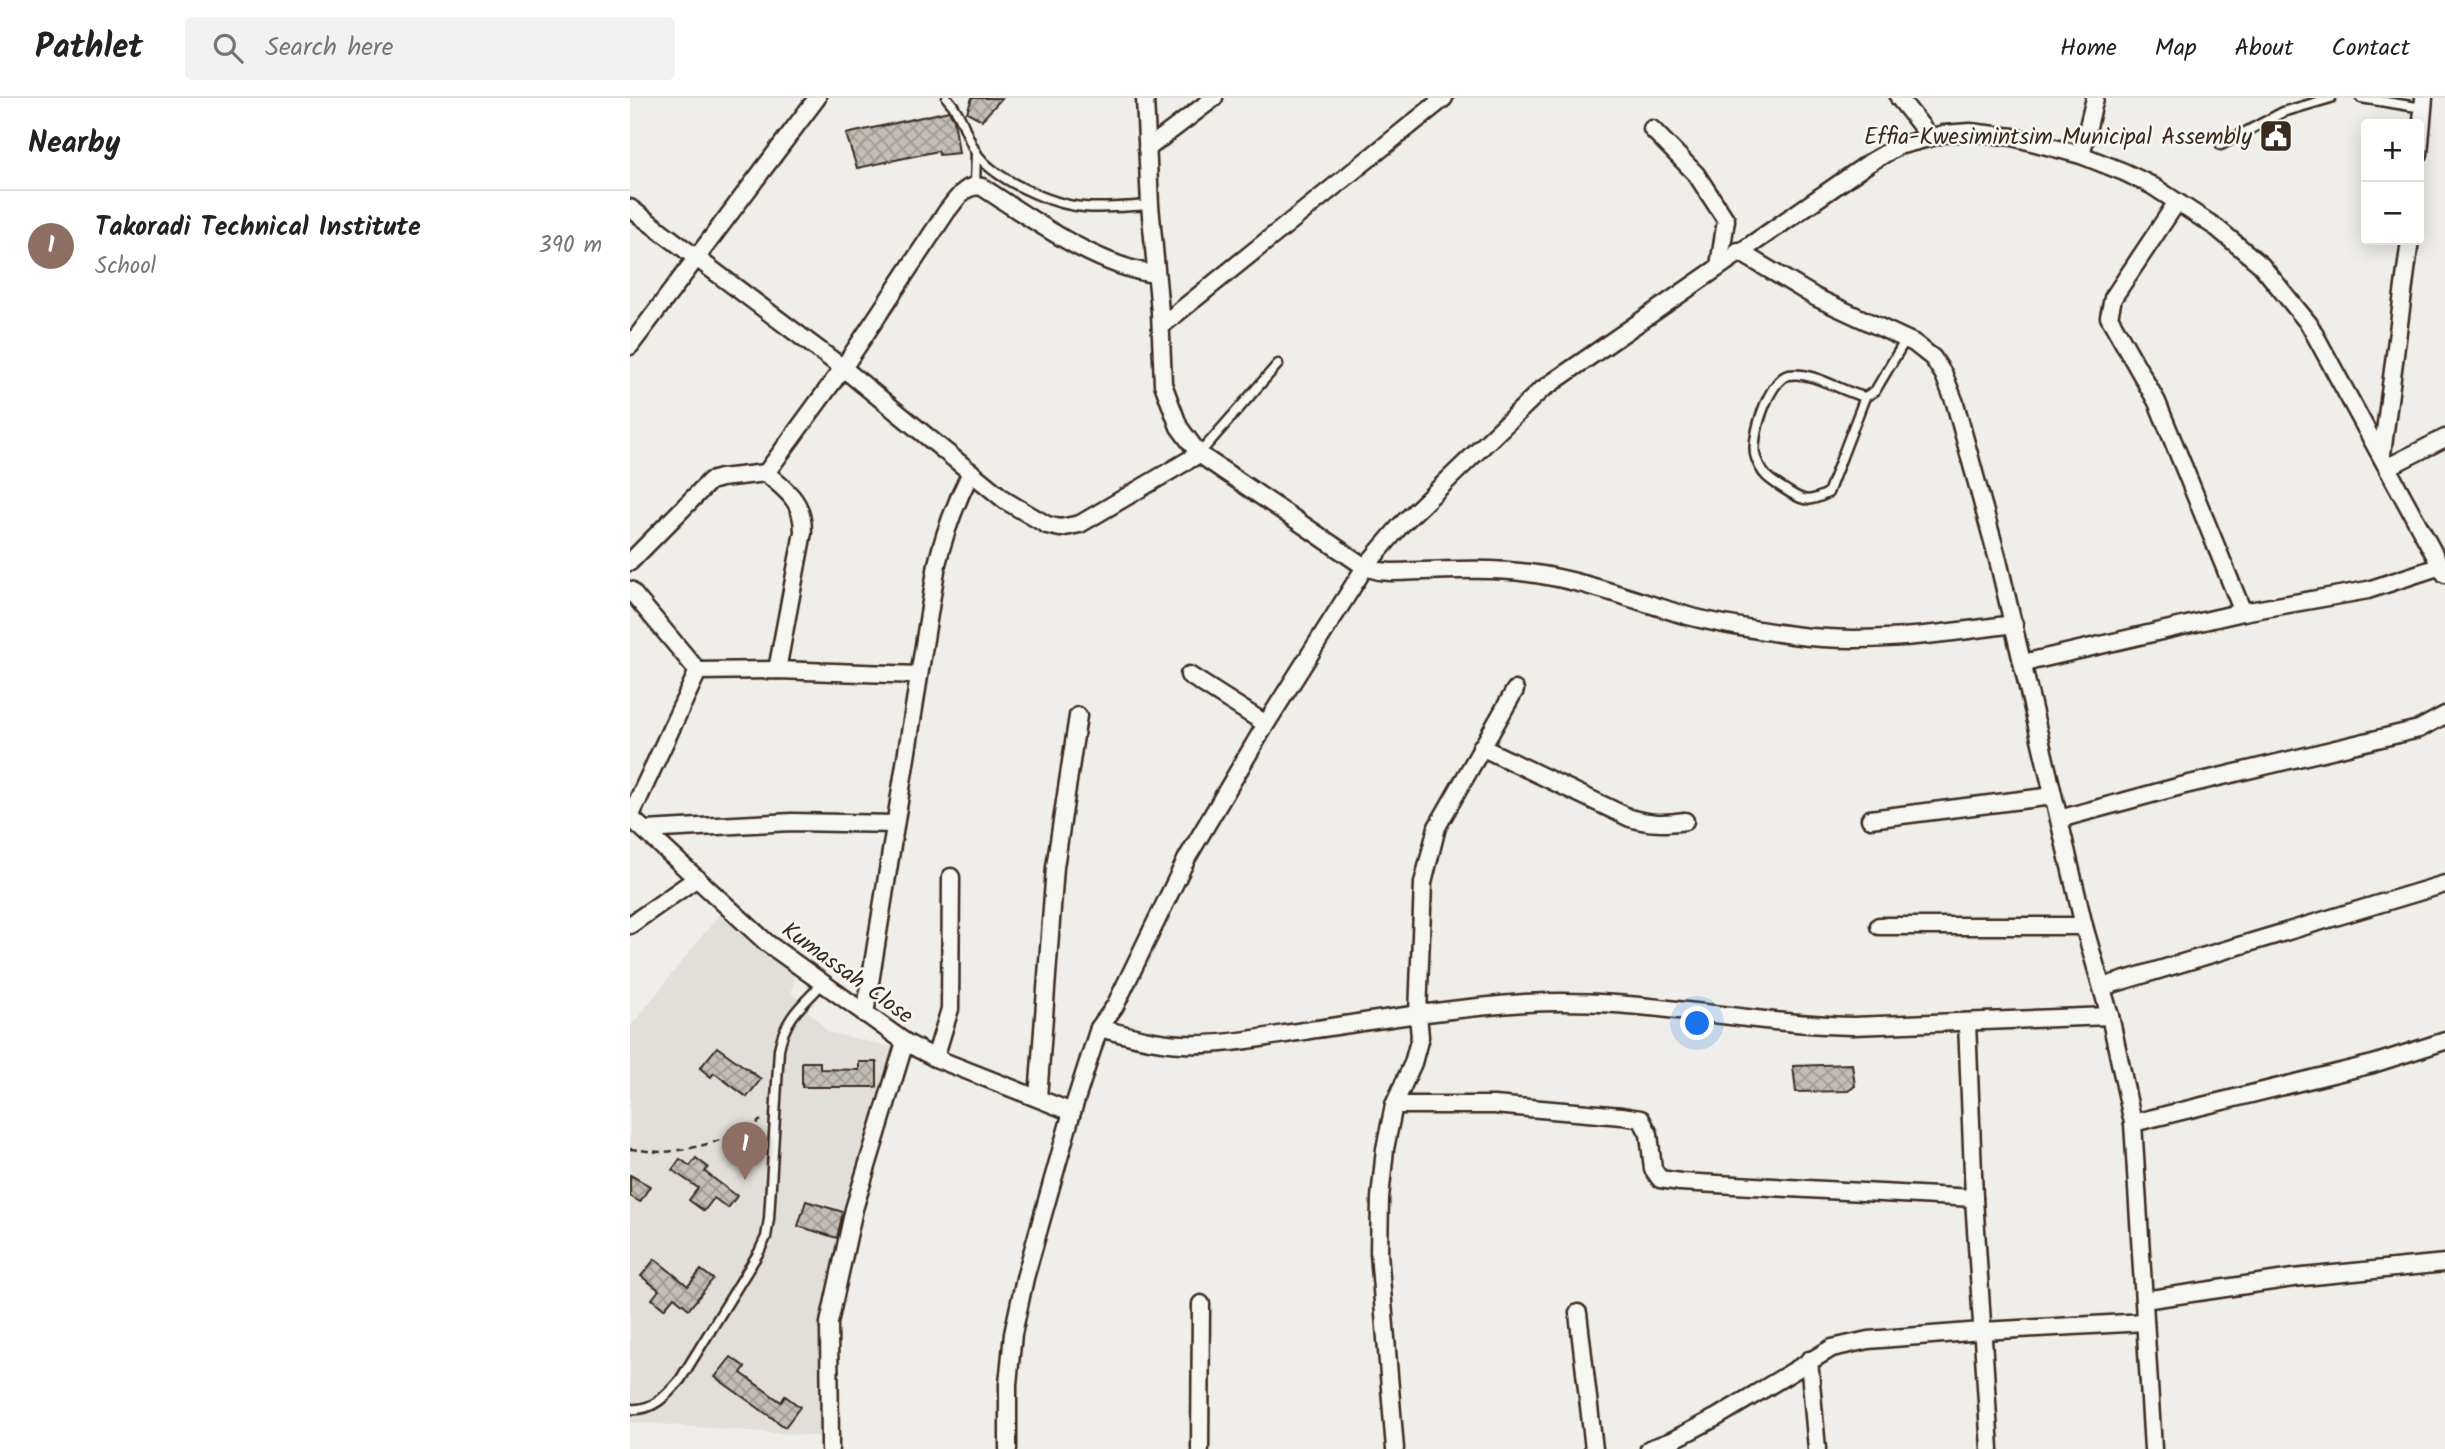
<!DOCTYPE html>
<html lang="en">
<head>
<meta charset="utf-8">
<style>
	:root { --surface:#fff; --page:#f2f2f2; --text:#222; --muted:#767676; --line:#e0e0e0; --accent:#3b2a1e }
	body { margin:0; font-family:Kalam,sans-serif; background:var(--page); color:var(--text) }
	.controls { position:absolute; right:21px; top:21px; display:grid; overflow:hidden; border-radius:7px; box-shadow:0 4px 18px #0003 }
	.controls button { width:63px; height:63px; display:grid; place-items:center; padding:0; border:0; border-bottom:2px solid var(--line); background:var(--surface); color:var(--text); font:35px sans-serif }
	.you { position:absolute; left:1068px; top:926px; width:24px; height:24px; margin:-18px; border:5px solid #fff; border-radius:50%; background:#1a73e8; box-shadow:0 0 0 10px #1a73e833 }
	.badge { display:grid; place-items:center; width:46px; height:46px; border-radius:50%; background:var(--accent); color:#fff; font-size:23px; font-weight:700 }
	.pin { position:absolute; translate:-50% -58px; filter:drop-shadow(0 2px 4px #0008) }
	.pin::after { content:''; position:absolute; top:37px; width:24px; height:21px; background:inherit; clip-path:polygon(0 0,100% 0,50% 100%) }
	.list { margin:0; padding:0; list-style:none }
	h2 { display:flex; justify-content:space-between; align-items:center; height:91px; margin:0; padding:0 28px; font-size:30px }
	h2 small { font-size:23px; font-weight:400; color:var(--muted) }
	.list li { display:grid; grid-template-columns:46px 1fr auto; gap:21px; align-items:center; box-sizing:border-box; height:112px; padding:0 28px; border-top:2px solid var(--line) }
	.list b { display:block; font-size:26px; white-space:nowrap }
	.list p { margin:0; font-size:23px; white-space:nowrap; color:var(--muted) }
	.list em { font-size:23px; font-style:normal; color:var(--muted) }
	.icon { flex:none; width:38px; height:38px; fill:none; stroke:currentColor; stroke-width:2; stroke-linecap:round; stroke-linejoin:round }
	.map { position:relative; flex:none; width:1815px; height:1351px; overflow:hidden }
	header { display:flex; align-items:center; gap:42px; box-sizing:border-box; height:98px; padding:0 35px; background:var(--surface); border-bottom:2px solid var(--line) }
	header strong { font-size:33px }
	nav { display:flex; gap:38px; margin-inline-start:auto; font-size:24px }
	.search { width:490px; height:63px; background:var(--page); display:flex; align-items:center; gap:18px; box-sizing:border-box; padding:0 24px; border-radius:7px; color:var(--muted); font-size:26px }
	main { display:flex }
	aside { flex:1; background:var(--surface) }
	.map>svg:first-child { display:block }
	.built { fill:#e2dfdb }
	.building { fill:url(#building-cross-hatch); stroke:#3b2a1e; stroke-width:2 }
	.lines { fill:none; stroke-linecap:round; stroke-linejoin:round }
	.service-casing { stroke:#3b2a1e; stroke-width:13 }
	.minor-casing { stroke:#3b2a1e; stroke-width:21 }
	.path { stroke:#3b2a1e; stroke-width:2.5; stroke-dasharray:7 5; stroke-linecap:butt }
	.service { stroke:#f6f6f2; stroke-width:8 }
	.minor { stroke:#f6f6f2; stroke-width:16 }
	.labels { text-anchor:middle; stroke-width:5; stroke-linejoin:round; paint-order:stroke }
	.poi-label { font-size:23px; fill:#3b2a1e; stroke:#f6f6f2; text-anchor:end }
	.street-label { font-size:23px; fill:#3b2a1e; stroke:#f6f6f2 }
</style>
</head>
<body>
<header>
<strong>Pathlet</strong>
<div class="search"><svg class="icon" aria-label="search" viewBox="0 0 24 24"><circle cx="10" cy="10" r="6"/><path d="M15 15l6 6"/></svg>Search here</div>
<nav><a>Home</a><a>Map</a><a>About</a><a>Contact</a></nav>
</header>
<main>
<aside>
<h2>Nearby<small></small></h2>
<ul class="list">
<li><span class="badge" style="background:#8d6e63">1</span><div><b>Takoradi Technical Institute</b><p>School</p></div><em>390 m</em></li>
</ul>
</aside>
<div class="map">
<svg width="1815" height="1351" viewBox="0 0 1815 1351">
	<defs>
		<pattern id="building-cross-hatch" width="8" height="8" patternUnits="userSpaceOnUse" patternTransform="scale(1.75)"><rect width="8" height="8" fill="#c2bdb7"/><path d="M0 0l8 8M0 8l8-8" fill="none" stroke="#9f9a94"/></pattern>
	</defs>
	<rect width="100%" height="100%" fill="#efeeea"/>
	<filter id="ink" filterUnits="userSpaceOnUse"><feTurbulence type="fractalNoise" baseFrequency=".0143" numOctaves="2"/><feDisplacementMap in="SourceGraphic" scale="14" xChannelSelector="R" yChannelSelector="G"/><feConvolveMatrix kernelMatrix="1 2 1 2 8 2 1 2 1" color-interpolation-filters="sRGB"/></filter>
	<g filter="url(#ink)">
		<polygon class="built" points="95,809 165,871 162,895 198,934 265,950 194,1213 197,1339 0,1324 0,929"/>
		<g class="building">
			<polygon points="342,0 372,0 352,22 337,14"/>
			<polygon points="319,13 324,21 329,55 309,57 308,53 227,70 216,36"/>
			<polygon points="87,949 131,981 117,999 84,975 81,979 70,970"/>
			<polygon points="172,964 190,964 190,971 229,972 229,964 247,964 247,989 172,989"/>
			<polygon points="1222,966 1225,988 1218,993 1166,994 1163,968"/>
			<polygon points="66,1060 78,1069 75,1074 107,1098 98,1110 84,1100 74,1113 59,1102 68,1090 42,1072 50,1061 60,1068"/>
			<polygon points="0,1077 20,1088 10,1104 0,1098"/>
			<polygon points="176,1103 213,1114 207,1140 168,1128"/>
			<polygon points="25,1161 58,1188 71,1172 83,1181 59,1211 44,1199 34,1211 22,1201 29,1192 11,1178"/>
			<polygon points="101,1259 115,1269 111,1275 151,1304 155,1298 170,1309 155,1329 85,1279"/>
		</g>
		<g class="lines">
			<defs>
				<g id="service">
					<path d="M317,0C332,16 335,35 345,53C362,81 423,107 454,109C476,111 499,108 520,107"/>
					<polyline points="1731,0 1793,10"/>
					<polyline points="1591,47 1653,14 1701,0"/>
					<polyline points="345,87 346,54"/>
					<path d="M1235,299C1211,294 1184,273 1159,277C1139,280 1119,343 1126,360C1133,380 1142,383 1159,394C1175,404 1180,404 1198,395L1235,299L1245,293L1276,241"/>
					<polyline points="569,356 648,266"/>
					<path d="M0,1311C23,1313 36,1298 50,1282L129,1154L136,1139L139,1121L149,951C155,920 171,908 193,885"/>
				</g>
				<g id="minor">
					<path d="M515,0L520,107L530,214L533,286L549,329L569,356L735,469L749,473L761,474C807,473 854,469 899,475C953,482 1006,503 1058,518C1092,527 1127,532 1162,537C1237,547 1310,536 1384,526"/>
					<polyline points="1269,0 1300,39"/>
					<polyline points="1022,31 1066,76 1096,122 1089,168"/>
					<polyline points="517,51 584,0"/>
					<polyline points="1789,56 1794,0"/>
					<polyline points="1451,57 1465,0"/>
					<polyline points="1547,104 1483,200 1479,219 1527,304 1613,514"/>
					<polyline points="0,110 213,270 376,403 417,427 430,430 450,426 569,356"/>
					<polyline points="1108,153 1187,200 1284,245 1303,260 1314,277 1325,305 1368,462 1454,828 1480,918 1503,1025 1523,1351"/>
					<polyline points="531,228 814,0"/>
					<polyline points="0,248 187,0"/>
					<polyline points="1752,356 1780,142"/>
					<polyline points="1758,369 1815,340"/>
					<path d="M136,375L213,270L317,113C327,101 335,85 352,89C402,121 467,169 526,176"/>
					<path d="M0,464L80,383L91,380L136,375C158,394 173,403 173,434L147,572"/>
					<polyline points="0,492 68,573 147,572 289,577"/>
					<polyline points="1393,565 1613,514 1738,492 1811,468"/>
					<polyline points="559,577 636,626"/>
					<path d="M851,649L1000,720C1020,726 1034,726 1055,723"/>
					<polyline points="0,719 137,845 275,944 305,960 442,1014"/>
					<polyline points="0,719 68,573"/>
					<polyline points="1240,721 1423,698"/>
					<polyline points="1429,721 1551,688 1789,631 1815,617"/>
					<polyline points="15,732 162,724 265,726"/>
					<polyline points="0,827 67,780"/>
					<polyline points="1249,828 1454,828"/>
					<polyline points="1472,889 1815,786"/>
					<path d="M235,916L307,466C315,433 326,404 341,374"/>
					<polyline points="1337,924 1344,1100 1360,1351"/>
					<path d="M469,930C497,937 524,945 553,946C593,948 634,939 674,933C747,922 821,910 895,905C1005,898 1113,926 1223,928L1480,918"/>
					<polyline points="305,960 320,911 321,779"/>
					<polyline points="408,1000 425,769 448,618"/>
					<polyline points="764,1007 864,1007 992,1018 1011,1021 1019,1036 1023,1071 1030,1081 1050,1084 1344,1100"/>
					<polyline points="1503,1025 1743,966 1815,943"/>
					<polyline points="1514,1202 1663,1180 1815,1165"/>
					<polyline points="948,1215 964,1351"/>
					<polyline points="1179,1262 1187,1351"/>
					<polyline points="200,1351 199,1225 224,1111 275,944"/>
					<polyline points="378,1351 378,1286 383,1236 395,1180 442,1014 469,930 485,908 557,760 636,626 735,469 771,427 910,293 1239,65 1268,48 1314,36 1340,34 1383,39 1451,57 1494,74 1521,87 1587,130 1631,167 1679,226 1815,476"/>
					<polyline points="570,1351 571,1206"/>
					<polyline points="765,1351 749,1155 750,1100 755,1051 764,1007 783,965 790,939 788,916 793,785 807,729 885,592"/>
					<polyline points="1019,1351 1041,1343 1087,1319 1202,1250 1238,1242 1352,1233 1515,1224"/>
				</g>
			</defs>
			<use href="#service" class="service-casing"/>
			<use href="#minor" class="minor-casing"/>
			<path class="path" d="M0,1051C11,1052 22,1054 33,1054C62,1052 107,1040 131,1022"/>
			<use href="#service" class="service"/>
			<use href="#minor" class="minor"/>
		</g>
	</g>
	<defs>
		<symbol id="civic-square" viewBox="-11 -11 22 22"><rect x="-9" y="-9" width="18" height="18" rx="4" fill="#3b2a1e" stroke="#f6f6f2"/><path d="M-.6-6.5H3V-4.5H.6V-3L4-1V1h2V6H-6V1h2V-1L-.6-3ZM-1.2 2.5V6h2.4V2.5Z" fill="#fff"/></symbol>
	</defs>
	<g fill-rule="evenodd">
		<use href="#civic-square" x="1627" y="19" width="38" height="38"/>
	</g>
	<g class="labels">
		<g class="poi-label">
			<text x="1622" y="46">Effia-Kwesimintsim Municipal Assembly</text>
		</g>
		<g class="street-label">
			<text transform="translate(218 874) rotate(36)" y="8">Kumassah Close</text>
		</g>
	</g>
</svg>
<div class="controls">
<button>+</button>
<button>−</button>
</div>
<div class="you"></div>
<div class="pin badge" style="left:115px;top:1082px;background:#8d6e63">1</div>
</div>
</main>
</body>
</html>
